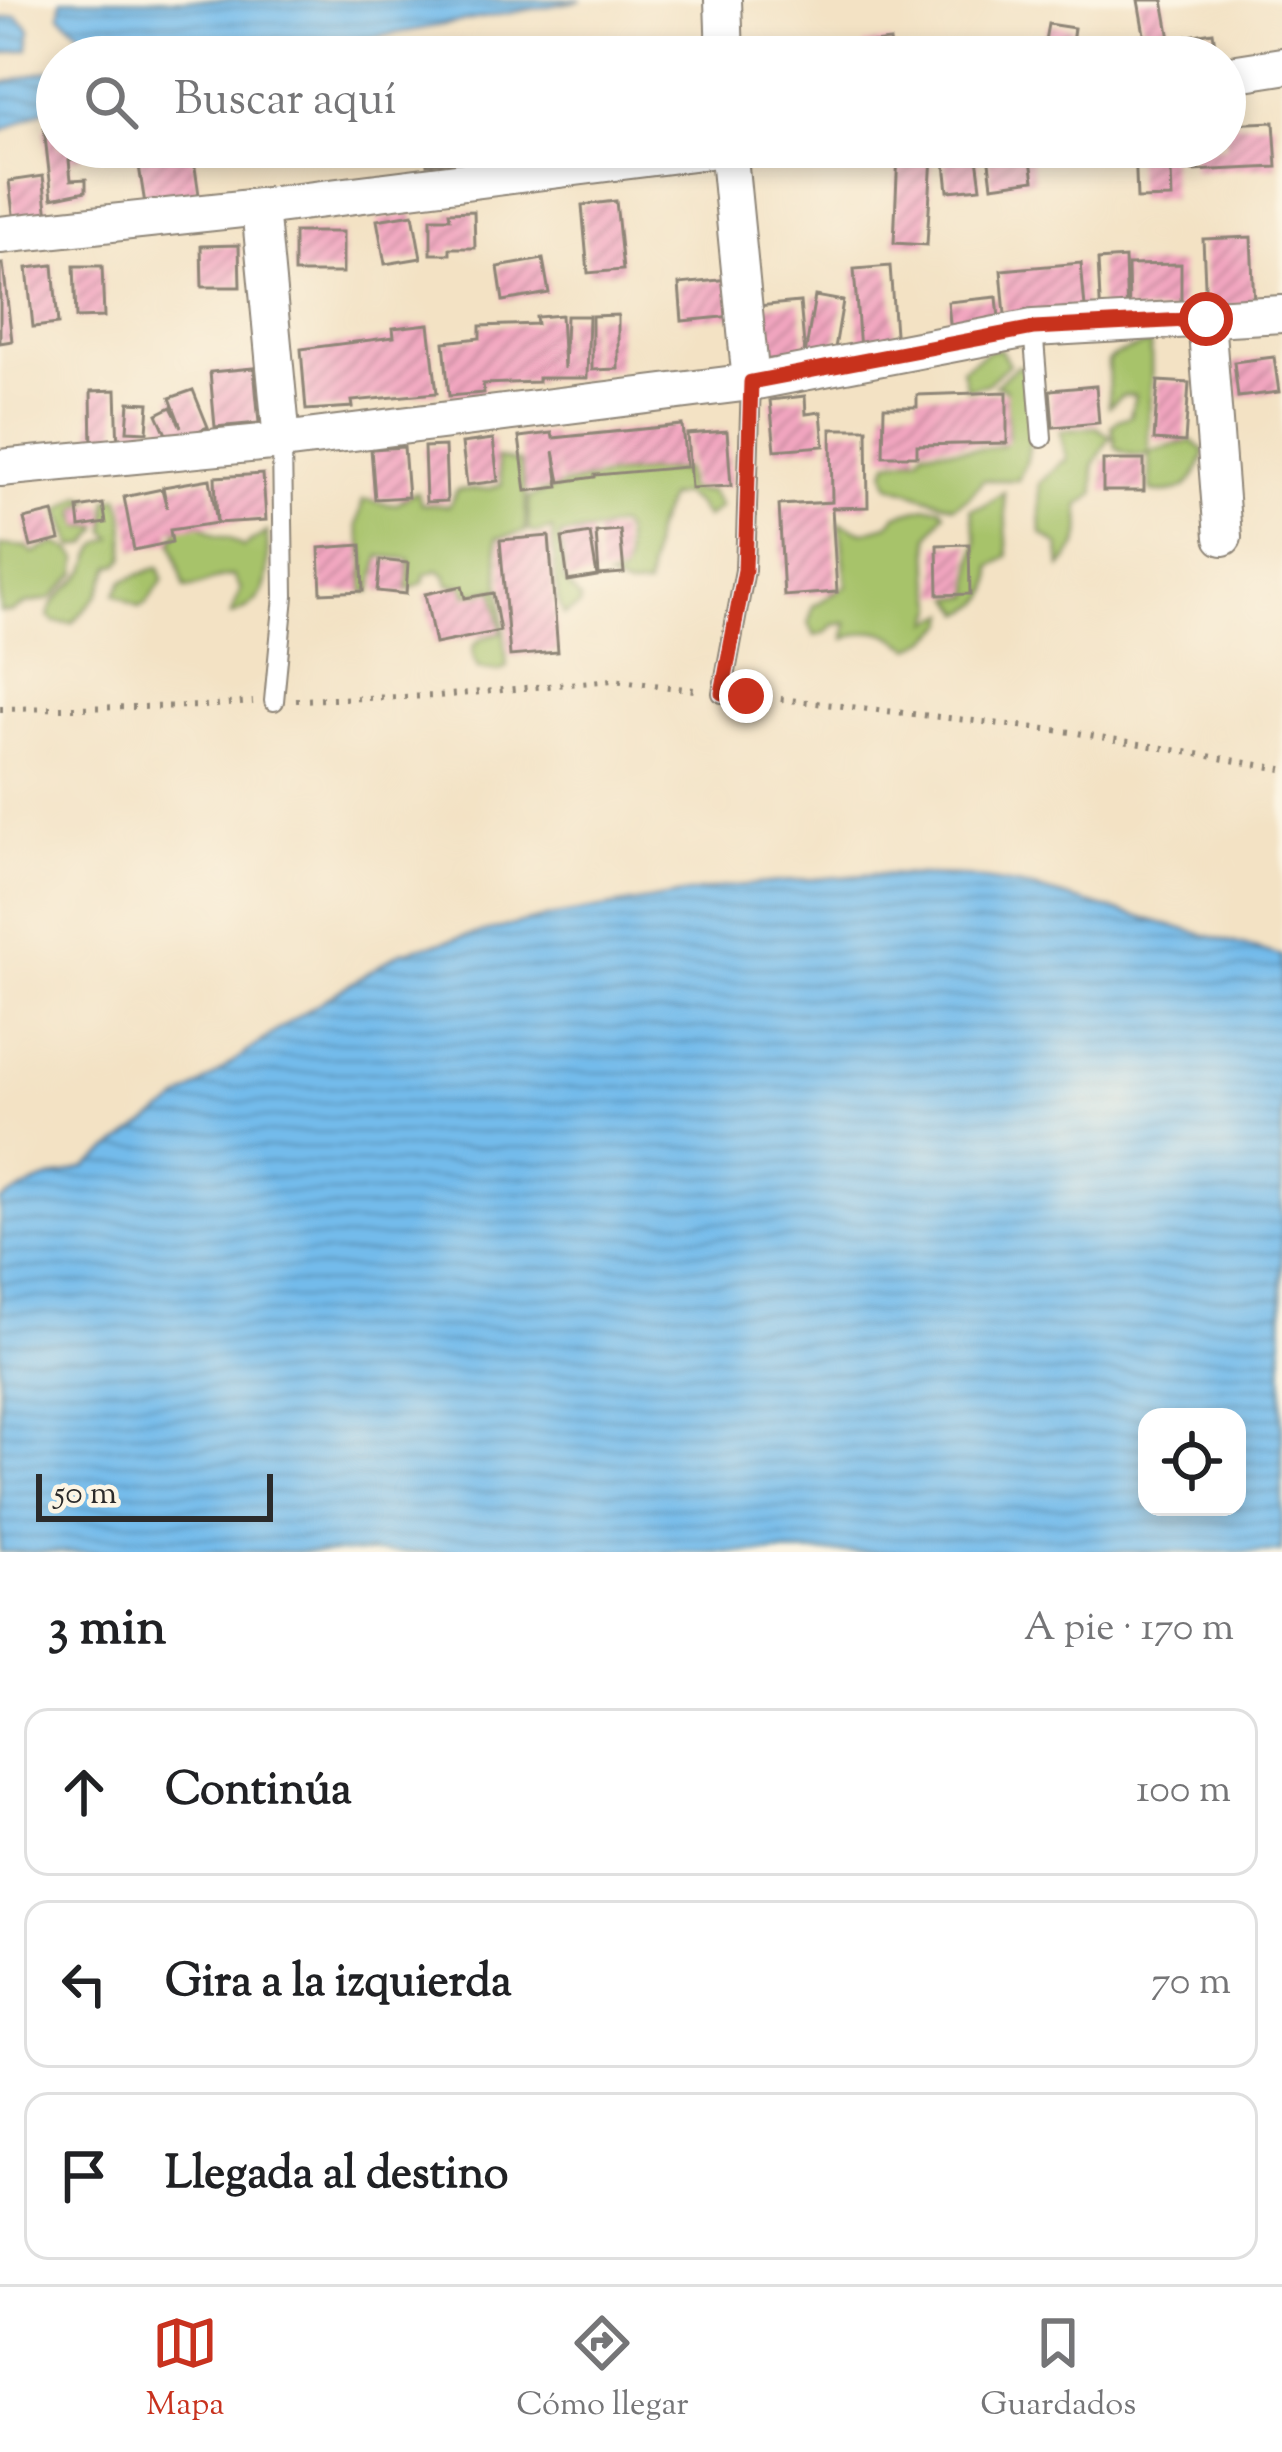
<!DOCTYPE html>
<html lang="es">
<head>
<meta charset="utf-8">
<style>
	:root { --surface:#fff; --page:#f6f6f6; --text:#202124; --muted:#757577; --line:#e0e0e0; --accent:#c8321e }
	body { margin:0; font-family:"Sorts Mill Goudy",serif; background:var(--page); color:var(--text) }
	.controls { position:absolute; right:36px; bottom:36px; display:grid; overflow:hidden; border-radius:24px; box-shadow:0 6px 18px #0003 }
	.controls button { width:108px; height:108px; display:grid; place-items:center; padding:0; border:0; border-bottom:3px solid var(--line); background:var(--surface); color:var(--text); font:60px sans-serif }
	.scale { position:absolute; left:36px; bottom:30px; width:237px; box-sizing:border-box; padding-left:12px; border:6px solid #2b2b2b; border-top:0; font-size:33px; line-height:42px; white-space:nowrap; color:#2b2b2b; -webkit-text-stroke:9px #fcf5e5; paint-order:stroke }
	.stop { position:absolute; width:36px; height:36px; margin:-27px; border:9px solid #c8321e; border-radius:50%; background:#fff }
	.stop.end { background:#c8321e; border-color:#fff; box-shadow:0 3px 12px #0008 }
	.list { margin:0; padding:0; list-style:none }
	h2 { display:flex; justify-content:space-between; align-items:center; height:156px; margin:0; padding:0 48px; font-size:51px }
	h2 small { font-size:39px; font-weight:400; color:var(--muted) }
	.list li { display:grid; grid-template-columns:78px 1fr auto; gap:36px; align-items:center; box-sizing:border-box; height:168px; margin:0 24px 24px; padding:0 24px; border:3px solid var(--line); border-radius:24px }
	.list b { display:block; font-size:45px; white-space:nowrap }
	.list em { font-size:39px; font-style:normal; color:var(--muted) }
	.icon { flex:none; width:66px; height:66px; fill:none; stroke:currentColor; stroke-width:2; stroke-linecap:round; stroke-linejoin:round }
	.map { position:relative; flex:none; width:1282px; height:1552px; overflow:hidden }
	.search { position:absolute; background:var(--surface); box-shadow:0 6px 18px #0003; left:36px; right:36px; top:36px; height:132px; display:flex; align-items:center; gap:30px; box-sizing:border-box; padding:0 42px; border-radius:66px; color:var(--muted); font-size:45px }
	.sheet { height:732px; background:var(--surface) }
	nav { display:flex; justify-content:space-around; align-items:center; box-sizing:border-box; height:168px; border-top:3px solid var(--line); background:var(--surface); font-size:33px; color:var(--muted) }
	nav a { display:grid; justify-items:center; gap:6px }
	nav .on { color:var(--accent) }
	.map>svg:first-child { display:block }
	.green { fill:#a7c36a; stroke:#69774a; stroke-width:3 }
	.water { fill:url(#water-rules); stroke:#4f738b; stroke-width:3; fill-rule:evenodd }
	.building { fill:url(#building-hatch) }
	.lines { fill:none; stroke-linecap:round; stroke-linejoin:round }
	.lane-casing { stroke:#8f8678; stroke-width:22 }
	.street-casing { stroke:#8f8678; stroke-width:40 }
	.path { stroke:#8f8678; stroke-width:6; stroke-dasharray:3 9; stroke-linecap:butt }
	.lane { stroke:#fff; stroke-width:18 }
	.street { stroke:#fff; stroke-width:36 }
	.route { stroke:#c8321e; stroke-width:15 }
</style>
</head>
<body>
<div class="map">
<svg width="1282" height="1552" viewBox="0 0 1282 1552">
	<defs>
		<pattern id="water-rules" width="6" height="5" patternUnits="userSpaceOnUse" patternTransform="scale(3)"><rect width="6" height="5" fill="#73bbeb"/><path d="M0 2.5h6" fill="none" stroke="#5f98bf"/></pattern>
		<pattern id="building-hatch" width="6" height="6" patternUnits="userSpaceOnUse" patternTransform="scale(3)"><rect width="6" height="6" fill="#f2a6c0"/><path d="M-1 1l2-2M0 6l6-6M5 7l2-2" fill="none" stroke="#c4879c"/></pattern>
	</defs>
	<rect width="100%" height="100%" fill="#fcf5e5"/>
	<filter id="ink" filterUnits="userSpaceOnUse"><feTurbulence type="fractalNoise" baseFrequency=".00833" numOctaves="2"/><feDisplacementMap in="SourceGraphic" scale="24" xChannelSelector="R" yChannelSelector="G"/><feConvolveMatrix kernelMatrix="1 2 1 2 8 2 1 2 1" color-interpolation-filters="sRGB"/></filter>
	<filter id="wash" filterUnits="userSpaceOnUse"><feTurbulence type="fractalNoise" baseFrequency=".004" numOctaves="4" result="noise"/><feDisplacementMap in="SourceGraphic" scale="48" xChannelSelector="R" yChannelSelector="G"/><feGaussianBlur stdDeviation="2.7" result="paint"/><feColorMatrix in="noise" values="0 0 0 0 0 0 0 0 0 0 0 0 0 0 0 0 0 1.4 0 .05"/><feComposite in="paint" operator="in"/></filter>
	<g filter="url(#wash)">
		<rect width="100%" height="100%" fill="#f3e2c4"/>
		<g class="green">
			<path d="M1150,343C1155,381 1146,416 1149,452L1191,441L1205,451C1196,481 1186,497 1151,491L1149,454C1135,457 1127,455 1116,448L1112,426L1118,420L1130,416L1135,395H1123L1109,406L1108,361L1115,355Z"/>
			<polygon points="1000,349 1009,364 987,384 967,389 962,369 988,351"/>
			<polygon points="1017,366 1033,369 1029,400 1033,422 1027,459 1018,480 983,480 968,498 954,506 889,485 885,471 889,462 919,457 924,449 980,449 1002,446 1009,437 1005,388 995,385"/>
			<path d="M1097,427L1110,437L1093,466L1095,494L1079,505C1082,536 1083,543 1061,567L1059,545L1041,533L1039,484L1062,462L1067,461L1060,431Z"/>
			<path d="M497,458L520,462L526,497L525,532L496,538L507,667L499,671L478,668C464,641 479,640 501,632L494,589L467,595L462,585H450L444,574L438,570L424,575V582L407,590L409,559L380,556L371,592L363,591L365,558L357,526L363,500C374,499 386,507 397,504C406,500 408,493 418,492L421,504L449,506L457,490L490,489L502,484Z"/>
			<path d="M685,470L687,489L701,492L710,491L720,507L706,518L696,504L682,494L668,498L654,532L647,587L628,588L607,579L621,576L626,565L624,531L619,525C610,526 602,531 594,531C582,532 572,533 560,535L564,581L580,599V606L564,615L558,600L552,529L537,533L528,531L529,498C573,478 638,470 685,470Z"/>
			<path d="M1004,492L1008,557L991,567C995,589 986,605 964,613L953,598L972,596L973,562L977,541L971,509L984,506Z"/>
			<polygon points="81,496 92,499 78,508 76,514 81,527 99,526 99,529 88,544 74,547 60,510"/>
			<path d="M119,497L124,513L125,557L119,564L111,566L97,596L72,623L55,622L48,617C52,596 71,588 84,573C91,565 91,554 97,547C100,542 107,540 113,538L106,531L108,500Z"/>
			<path d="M926,507H940L945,512L929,536L930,575L937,606L931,622L949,613L947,624L929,639L912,648C883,630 878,626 845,639L847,623L833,625L827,632L815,636L809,623L813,606L847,586L840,523L863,532L888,525L896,515Z"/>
			<path d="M187,514L215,535L229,538L243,547L267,532C268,571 274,602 231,615L241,589L233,576C211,576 205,588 185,588L172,542Z"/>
			<polygon points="57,543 72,551 78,558 77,573 50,599 26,604 12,612 0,612 0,545 27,547 33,553"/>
			<polygon points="159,567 163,580 146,604 139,607 115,594 123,581"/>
		</g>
		<g class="water">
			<polygon points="61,0 582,0 265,57 97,57 106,54 60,15"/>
			<polygon points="17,16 30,29 28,49 0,54 0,19"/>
			<polygon points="57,68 57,103 0,132 0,84"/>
			<path d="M875,874L959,876L1033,888L1282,956V1552H0V1201L41,1181L86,1167L289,1022L401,952L538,919L724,887ZM1147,1417H1237V1507H1147Z"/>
		</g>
		<g id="blocks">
			<g class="building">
				<polygon points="1138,0 1163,0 1170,39 1213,32 1217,57 1148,57"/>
				<polygon points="1048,24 1074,28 1071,50 1044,46"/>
				<polygon points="1143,37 1145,57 1119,57 1117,40"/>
				<polygon points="1112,40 1113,57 1084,57 1082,43"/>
				<polygon points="463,41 465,57 427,57 425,47"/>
				<polygon points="890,41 892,57 866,57 864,44"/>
				<polygon points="996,48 1032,49 1032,57 995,57"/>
				<polygon points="1274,122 1277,167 1193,171 1192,147 1225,147 1225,124"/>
				<polygon points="57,127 57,147 81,147 83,157 69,160 71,180 86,179 86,191 52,198 44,128"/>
				<polygon points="136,147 192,147 199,195 145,204"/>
				<polygon points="425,147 455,147 457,161 427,164"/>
				<polygon points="476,147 523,147 523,151 476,153"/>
				<polygon points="1135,147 1170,147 1172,198 1137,199"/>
				<polygon points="1029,148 1034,180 992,186 988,154"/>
				<polygon points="976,150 981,188 948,191 944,154"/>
				<polygon points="898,153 932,155 927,245 894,243"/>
				<polygon points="43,176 48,217 14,222 9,181"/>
				<polygon points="616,201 623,270 588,273 582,205"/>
				<polygon points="474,211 475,248 450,248 450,254 431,254 431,218 450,218 449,212"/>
				<polygon points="413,214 421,258 385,264 377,220"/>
				<rect x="294" y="232" width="49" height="41"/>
				<polygon points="1251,237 1254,305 1206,308 1203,239"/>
				<polygon points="239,245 240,287 202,287 201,246"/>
				<polygon points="1125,258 1127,321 1101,322 1098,260"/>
				<polygon points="543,259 549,293 503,301 498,267"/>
				<polygon points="1081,263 1086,319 1006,326 1001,270"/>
				<polygon points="0,264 3,264 12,341 0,343"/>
				<polygon points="1181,264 1181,311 1129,312 1128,265"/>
				<polygon points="53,265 58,324 33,327 27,268"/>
				<polygon points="74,266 102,266 104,317 76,318"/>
				<polygon points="890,266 896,347 860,350 854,269"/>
				<polygon points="730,279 733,316 682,321 679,284"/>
				<polygon points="815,296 843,301 833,360 805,355"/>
				<polygon points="997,297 1000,329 951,334 948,302"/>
				<polygon points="800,302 805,355 762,360 757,306"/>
				<polygon points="561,315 564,369 566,316 589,316 587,378 538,378 538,382 483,384 484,393 449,396 444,342 480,338 480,326 537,324 536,317"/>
				<polygon points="618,315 618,369 592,370 592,316"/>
				<polygon points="429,324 437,393 352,401 353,407 306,410 301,349 394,337 393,328"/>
				<polygon points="1274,357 1279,392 1238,397 1234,362"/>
				<polygon points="254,368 259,423 215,427 210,372"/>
				<polygon points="1158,381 1189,383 1185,442 1154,440"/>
				<polygon points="1096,386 1099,423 1053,427 1050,390"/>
				<polygon points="116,390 118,450 92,451 91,391"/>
				<polygon points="193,390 208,427 170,443 157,414 171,407 181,427 170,398"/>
				<polygon points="1007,392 1007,443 917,445 917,456 883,456 884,407 917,407 917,395"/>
				<polygon points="805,396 806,414 821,412 824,446 775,450 770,400"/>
				<polygon points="129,402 149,403 147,432 127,431"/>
				<polygon points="682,425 686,467 595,475 595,477 560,482 554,451 559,487 526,491 519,437 552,433 553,438"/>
				<polygon points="831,429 867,429 868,507 832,508 837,592 784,596 779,505 832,502"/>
				<polygon points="727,431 731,486 691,488 687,434"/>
				<polygon points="493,439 498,481 467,485 462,443"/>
				<polygon points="445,446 447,501 426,502 424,447"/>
				<polygon points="404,447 408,497 375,499 371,449"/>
				<rect x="1103" y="460" width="41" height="31"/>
				<polygon points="263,474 266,520 217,523 215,477"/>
				<polygon points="210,479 217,523 170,530 172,542 134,550 124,497 162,489 167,508 163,487"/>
				<polygon points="103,504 106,523 80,527 78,508"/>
				<polygon points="53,512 60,540 31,547 24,519"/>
				<polygon points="620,530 624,573 599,575 596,532"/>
				<polygon points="590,533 597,576 568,581 562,538"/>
				<polygon points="549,536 558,652 510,656 500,540"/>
				<polygon points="969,544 970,594 938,595 937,545"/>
				<polygon points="361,545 363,591 321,593 319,548"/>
				<polygon points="380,560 408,563 406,594 377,591"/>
				<polygon points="462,586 465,598 493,593 500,631 435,644 425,594"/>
			</g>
		</g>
	</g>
	<g filter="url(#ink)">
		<use href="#blocks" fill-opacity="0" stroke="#8f8678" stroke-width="3"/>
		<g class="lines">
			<defs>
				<g id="lane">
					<polyline points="1033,328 1042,438"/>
					<polyline points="722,693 745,570 751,382"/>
					<polyline points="274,701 284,596 282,441"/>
				</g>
				<g id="street">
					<polyline points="723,0 725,57"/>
					<polyline points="1225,75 1282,66"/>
					<polyline points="728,147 751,382"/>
					<polyline points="260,207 282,441"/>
					<polyline points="0,235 260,207 733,147"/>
					<polyline points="1206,319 1223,537"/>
					<polyline points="0,468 282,441 751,382 1033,328 1282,314"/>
				</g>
			</defs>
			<use href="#lane" class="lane-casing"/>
			<use href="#street" class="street-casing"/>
			<g class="path">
				<polyline points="745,695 1072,732 1282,769"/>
				<polyline points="296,700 437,696 613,680 702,691"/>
				<polyline points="0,709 204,706 253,702"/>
			</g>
			<use href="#lane" class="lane"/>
			<use href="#street" class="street"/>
		</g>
	</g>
	<g class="lines" filter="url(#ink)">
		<polyline class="route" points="746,696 722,693 745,570 751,382 1034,328 1206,319"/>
	</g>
</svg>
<div class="controls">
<button><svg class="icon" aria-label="locate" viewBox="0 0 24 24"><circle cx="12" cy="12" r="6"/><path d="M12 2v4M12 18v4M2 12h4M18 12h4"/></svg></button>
</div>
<div class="scale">50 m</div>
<div class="stop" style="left:1206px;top:319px"></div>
<div class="stop end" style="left:746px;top:696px"></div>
<div class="search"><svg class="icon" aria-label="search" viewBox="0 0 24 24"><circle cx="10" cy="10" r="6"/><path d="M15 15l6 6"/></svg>Buscar aquí</div>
</div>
<section class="sheet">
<h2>3 min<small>A pie · 170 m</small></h2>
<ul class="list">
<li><svg class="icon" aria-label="ahead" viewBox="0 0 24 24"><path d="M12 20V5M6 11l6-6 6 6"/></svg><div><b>Continúa</b></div><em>100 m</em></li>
<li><svg class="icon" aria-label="left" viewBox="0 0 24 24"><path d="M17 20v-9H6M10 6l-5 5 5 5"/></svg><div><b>Gira a la izquierda</b></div><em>70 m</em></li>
<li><svg class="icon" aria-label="arrive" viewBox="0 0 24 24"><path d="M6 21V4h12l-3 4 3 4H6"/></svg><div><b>Llegada al destino</b></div></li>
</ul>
</section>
<nav>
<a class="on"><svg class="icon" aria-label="map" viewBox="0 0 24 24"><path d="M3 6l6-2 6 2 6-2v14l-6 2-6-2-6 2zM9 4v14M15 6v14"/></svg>Mapa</a>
<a><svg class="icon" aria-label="directions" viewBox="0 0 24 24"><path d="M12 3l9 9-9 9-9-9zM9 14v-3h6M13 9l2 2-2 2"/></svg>Cómo llegar</a>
<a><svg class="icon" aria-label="saved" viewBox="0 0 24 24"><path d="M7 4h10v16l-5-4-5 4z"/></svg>Guardados</a>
</nav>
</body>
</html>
